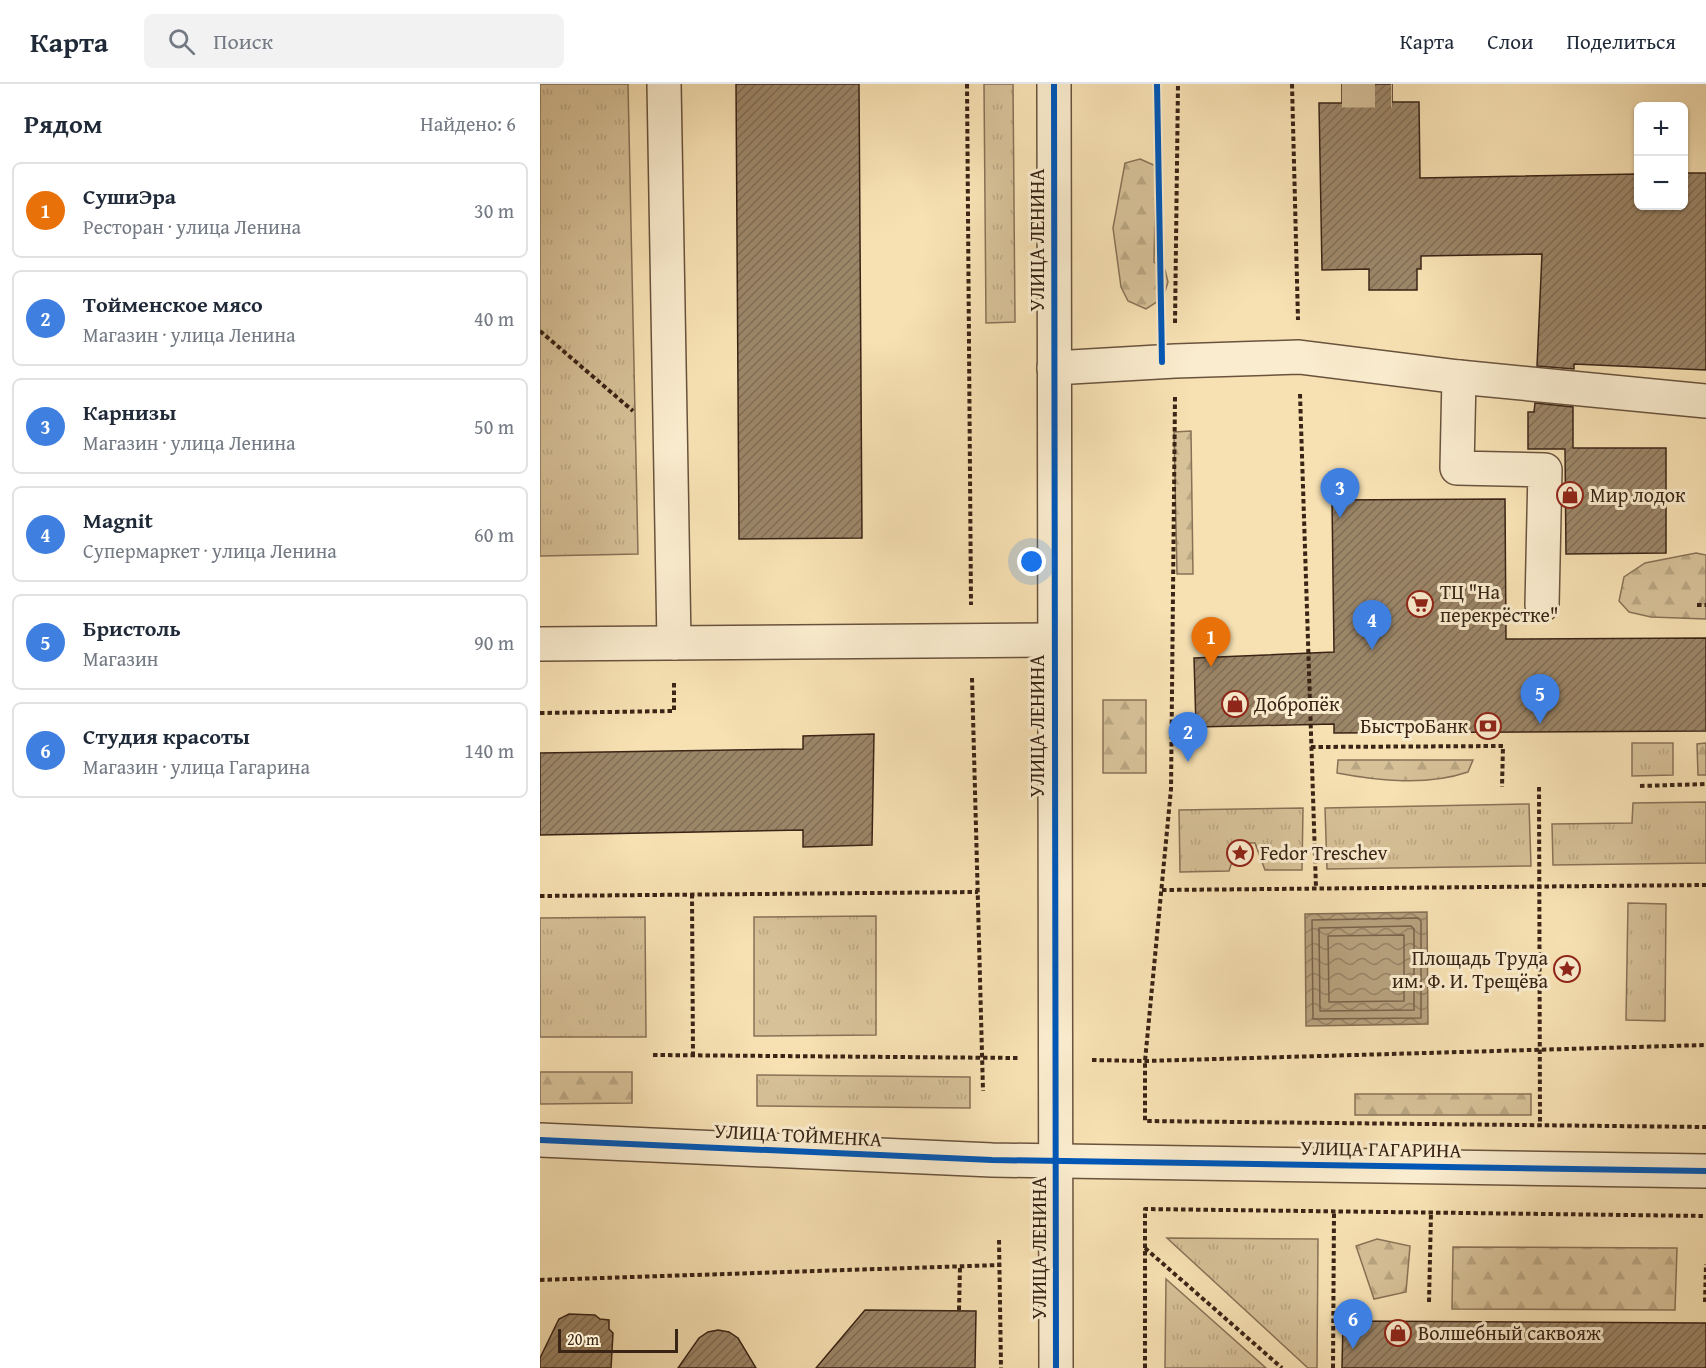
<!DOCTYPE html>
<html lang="ru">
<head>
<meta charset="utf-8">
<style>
	:root { --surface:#fff; --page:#f2f2f3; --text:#1f2937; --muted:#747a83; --line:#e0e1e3; --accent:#8f2418 }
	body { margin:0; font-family:"Gentium Book Plus",serif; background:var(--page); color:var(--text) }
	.controls { position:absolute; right:18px; top:18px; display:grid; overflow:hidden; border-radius:9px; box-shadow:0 2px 4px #0004 }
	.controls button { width:54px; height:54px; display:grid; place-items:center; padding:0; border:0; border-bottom:2px solid var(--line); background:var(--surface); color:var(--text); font:30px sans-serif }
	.scale { position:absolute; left:18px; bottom:15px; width:120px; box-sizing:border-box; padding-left:6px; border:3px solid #3a2416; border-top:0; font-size:16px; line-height:21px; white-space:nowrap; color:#3a2416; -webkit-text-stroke:4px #faecce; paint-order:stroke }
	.you { position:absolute; left:492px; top:478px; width:21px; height:21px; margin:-15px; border:4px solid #fff; border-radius:50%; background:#1a73e8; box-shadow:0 0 0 9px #1a73e833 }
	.badge { display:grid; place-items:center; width:39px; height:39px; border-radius:50%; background:var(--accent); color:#fff; font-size:20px; font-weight:700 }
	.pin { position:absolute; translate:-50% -50px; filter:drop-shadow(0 2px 3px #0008) }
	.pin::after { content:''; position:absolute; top:32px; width:21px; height:18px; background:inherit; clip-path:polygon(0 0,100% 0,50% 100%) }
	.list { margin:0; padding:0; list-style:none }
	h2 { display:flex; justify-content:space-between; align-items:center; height:78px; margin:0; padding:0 24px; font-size:26px }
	h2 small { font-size:20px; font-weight:400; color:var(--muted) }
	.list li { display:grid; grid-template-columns:39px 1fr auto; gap:18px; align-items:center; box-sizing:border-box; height:96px; margin:0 12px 12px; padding:0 12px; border:2px solid var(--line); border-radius:9px }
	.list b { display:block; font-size:22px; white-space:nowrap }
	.list p { margin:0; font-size:20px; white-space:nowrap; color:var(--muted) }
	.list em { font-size:20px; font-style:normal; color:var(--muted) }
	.icon { flex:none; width:33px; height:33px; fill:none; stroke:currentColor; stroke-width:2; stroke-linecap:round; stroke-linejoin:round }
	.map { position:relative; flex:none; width:1166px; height:1284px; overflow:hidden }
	header { display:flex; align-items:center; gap:36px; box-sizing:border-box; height:84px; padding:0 30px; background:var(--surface); border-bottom:2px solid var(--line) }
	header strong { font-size:28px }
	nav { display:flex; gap:33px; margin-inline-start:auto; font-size:21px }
	.search { width:420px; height:54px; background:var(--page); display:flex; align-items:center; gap:15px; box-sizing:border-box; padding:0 21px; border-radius:9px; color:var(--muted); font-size:22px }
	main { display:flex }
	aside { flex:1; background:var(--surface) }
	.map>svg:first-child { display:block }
	.grass { fill:url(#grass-tufts); stroke:#887257; stroke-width:1.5 }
	.forest { fill:url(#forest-firs); stroke:#887257; stroke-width:1.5 }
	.water { fill:url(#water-waves); stroke:#856f54; stroke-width:1.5 }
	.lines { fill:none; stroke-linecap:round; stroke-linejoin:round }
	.shore { stroke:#78624a; stroke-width:1.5 }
	.building { fill:url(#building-hatch); stroke:#3a2416; stroke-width:1.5 }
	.minor-tunnel { stroke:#d1bb94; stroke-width:33; stroke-dasharray:33 16; stroke-linecap:butt }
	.minor-casing { stroke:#69533d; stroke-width:36 }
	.path { stroke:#3a2416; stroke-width:4; stroke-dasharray:4.5 3; stroke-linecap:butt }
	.minor { stroke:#faecce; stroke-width:33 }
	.cycleway-casing { stroke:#faecce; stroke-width:10 }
	.cycleway { stroke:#0057b8; stroke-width:6 }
	.labels { text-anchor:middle; stroke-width:6; stroke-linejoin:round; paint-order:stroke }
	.street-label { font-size:20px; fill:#3a2416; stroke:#faecce }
	.poi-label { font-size:20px; fill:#3a2416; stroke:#faecce; text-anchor:start }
</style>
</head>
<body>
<header>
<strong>Карта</strong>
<div class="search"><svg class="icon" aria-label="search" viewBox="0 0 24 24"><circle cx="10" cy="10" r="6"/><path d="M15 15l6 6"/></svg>Поиск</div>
<nav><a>Карта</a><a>Слои</a><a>Поделиться</a></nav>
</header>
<main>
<aside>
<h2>Рядом<small>Найдено: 6</small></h2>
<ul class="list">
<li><span class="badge" style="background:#e8710a">1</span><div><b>СушиЭра</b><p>Ресторан · улица Ленина</p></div><em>30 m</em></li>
<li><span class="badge" style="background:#3f7fe0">2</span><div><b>Тойменское мясо</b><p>Магазин · улица Ленина</p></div><em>40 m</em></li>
<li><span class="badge" style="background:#3f7fe0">3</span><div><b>Карнизы</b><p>Магазин · улица Ленина</p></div><em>50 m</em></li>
<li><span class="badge" style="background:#3f7fe0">4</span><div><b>Magnit</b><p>Супермаркет · улица Ленина</p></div><em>60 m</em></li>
<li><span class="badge" style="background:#3f7fe0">5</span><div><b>Бристоль</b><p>Магазин</p></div><em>90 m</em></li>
<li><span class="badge" style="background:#3f7fe0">6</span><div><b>Студия красоты</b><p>Магазин · улица Гагарина</p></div><em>140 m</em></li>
</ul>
</aside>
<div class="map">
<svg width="1166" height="1284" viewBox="0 0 1166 1284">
	<defs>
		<pattern id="grass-tufts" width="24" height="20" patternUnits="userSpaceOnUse" patternTransform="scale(1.5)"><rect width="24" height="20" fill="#d7c198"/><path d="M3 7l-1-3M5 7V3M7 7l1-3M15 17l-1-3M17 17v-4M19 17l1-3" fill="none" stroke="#b9a682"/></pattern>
		<pattern id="forest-firs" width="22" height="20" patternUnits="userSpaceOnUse" patternTransform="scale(1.5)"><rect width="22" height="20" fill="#d7c198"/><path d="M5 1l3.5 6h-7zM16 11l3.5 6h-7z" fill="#b9a682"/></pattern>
		<pattern id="water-waves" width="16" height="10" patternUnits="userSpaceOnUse" patternTransform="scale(1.5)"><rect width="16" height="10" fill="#b7a17e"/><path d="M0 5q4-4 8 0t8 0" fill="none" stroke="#968366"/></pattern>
		<pattern id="building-hatch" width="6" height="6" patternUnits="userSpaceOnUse" patternTransform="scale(1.5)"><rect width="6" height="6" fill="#9c8668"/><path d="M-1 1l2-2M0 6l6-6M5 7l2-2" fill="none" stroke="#806d55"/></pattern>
	</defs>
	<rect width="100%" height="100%" fill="#f7e1b3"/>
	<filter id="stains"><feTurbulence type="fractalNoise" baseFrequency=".00333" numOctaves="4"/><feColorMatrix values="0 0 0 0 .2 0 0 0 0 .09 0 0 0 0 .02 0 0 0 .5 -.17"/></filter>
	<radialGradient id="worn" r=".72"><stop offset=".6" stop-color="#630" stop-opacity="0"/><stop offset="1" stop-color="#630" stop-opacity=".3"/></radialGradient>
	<g class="grass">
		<polygon points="0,0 88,0 98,470 0,472"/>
		<polygon points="444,0 473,0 475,238 446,239"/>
		<polygon points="1092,659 1133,659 1133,691 1092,692"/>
		<polygon points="1166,718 1166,779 1013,781 1012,740 1092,739 1093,719"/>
		<polygon points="989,720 991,782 787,785 785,724"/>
		<polygon points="763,724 762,786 725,786 715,759 698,759 689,787 640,788 639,726"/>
		<polygon points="1088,819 1126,820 1125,937 1086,936"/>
		<polygon points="336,832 336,951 214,952 214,833"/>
		<polygon points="105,833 106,953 0,953 0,834"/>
		<polygon points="217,991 430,993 430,1024 217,1022"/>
		<polygon points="627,1154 778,1155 777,1284 768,1284"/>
		<polygon points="626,1195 726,1284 625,1284"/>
	</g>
	<g class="forest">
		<polygon points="600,75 616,82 614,178 625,186 628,198 623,214 606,225 588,217 581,203 573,144 585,79"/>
		<polygon points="651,347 653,490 637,490 634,348"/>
		<polygon points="1156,469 1166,471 1166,535 1111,533 1089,528 1079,517 1084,493 1105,479"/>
		<rect x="563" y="616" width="43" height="73"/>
		<polygon points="1166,659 1166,691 1158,691 1157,660"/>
		<path d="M798,676H933L928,688C887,702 839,697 797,689Z"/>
		<polygon points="0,988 92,988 92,1019 0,1020"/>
		<rect x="815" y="1010" width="176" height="21"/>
		<polygon points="837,1155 870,1162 866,1208 834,1215 816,1162"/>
		<polygon points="913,1163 1137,1164 1135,1226 912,1225"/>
	</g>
	<polygon class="water" points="887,828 888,940 766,942 765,830"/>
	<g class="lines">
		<g class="shore">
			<polygon points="878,834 881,837 881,934 773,935 772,836"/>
			<polygon points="871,842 874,845 874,926 780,927 779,844"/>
			<polygon points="864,851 864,917 789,918 788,852"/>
		</g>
	</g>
	<g class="building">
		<polygon points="196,0 319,0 322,454 199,455"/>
		<polygon points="802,0 852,0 852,18 879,18 880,94 1098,90 1098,122 1143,122 1143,89 1166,89 1166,286 1034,280 1034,285 997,282 1002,170 881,172 881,185 877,185 877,206 829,206 829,185 782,186 779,19 802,19"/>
		<polygon points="995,319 1033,323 1033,364 1126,364 1126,469 1026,470 1025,365 988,365 988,328 994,328"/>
		<polygon points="965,415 966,555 1166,554 1166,647 794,649 794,640 656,643 654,574 794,568 792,416"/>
		<polygon points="334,650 332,761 263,763 263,746 0,751 0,669 263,665 263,652"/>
		<polygon points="325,1226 436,1227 435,1284 276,1284"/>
		<polygon points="29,1230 55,1231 60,1235 69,1236 69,1245 73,1249 71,1284 0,1284 0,1274 16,1241 19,1235"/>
		<polygon points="803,1237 1166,1239 1166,1284 802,1284"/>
		<polygon points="178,1246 189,1248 198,1254 216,1284 138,1284 159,1254 168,1248"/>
	</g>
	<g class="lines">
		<polyline class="minor-tunnel" points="802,7 852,7"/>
		<defs>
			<g id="minor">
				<polyline points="124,0 134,559"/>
				<polyline points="514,0 516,1284"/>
				<polyline points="514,284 635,277 759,273 919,293 1166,317"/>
				<polyline points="919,293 917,384 1005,386 1002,521"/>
				<polyline points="0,560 514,556"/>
				<polyline points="0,1056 452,1076 1166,1087"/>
			</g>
		</defs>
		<use href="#minor" class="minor-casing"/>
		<g class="path">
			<polyline points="427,0 431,521"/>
			<polyline points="752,0 758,236"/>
			<polyline points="635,239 638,0"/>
			<polyline points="0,247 93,327"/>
			<polyline points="760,310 776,804"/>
			<polyline points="635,313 631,705 605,977 605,1037 1166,1043"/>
			<polyline points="1157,521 1166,521"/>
			<polyline points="432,594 443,1007"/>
			<polyline points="0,629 134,627 134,596"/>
			<polyline points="771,663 963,662 962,703"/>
			<polyline points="1100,702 1166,700"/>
			<polyline points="999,703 1000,1042"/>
			<polyline points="622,806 1166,801"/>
			<polyline points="152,810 153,971"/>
			<polyline points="0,812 438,808"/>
			<polyline points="113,971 478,974"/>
			<polyline points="552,976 605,977 1166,961"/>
			<polyline points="459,1156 461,1284"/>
			<polyline points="605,1164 742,1284"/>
			<polyline points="0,1196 461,1181"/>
			<polyline points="889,1218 891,1129"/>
			<polyline points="1165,1218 1166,1180"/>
			<polyline points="419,1226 420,1183"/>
			<polyline points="605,1284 605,1125 1166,1132"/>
			<polyline points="793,1284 794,1128"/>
		</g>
		<use href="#minor" class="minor"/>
		<defs>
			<g id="cycleway">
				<polyline points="514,0 516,1284"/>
				<polyline points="617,0 622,278"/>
				<polyline points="0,1056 452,1076 1166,1087"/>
			</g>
		</defs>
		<use href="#cycleway" class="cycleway-casing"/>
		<use href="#cycleway" class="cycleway"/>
	</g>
	<defs>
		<symbol id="shop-ring" viewBox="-11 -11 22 22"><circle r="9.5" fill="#faecce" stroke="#8f2418" stroke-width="1.5"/><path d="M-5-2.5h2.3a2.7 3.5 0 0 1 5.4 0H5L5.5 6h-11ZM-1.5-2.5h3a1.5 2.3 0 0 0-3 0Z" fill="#8f2418"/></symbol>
		<symbol id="supermarket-ring" viewBox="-11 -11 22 22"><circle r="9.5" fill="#faecce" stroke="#8f2418" stroke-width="1.5"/><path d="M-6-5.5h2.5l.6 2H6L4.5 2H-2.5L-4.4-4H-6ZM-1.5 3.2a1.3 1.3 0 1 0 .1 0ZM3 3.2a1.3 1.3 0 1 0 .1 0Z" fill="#8f2418"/></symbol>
		<symbol id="bank-ring" viewBox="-11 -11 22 22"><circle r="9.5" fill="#faecce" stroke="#8f2418" stroke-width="1.5"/><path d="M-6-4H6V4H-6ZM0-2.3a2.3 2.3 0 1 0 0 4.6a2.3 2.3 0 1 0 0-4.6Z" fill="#8f2418"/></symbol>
		<symbol id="sight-ring" viewBox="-11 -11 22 22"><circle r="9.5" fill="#faecce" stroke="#8f2418" stroke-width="1.5"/><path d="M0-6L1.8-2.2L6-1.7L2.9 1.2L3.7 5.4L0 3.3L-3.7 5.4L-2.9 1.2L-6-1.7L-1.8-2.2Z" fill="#8f2418"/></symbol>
	</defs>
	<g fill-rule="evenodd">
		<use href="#shop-ring" x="1015" y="396" width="30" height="30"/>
		<use href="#supermarket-ring" x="865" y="505" width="30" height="30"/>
		<use href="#shop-ring" x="680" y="605" width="30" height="30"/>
		<use href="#bank-ring" x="933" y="627" width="30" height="30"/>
		<use href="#sight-ring" x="685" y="754" width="30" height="30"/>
		<use href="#sight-ring" x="1012" y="870" width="30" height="30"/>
		<use href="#shop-ring" x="843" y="1234" width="30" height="30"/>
	</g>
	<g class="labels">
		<g class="street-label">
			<text transform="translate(497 156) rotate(-90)" y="7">УЛИЦА ЛЕНИНА</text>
			<text transform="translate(497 642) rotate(-90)" y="7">УЛИЦА ЛЕНИНА</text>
			<text transform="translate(258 1051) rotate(3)" y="7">УЛИЦА ТОЙМЕНКА</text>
			<text transform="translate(841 1065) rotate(1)" y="7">УЛИЦА ГАГАРИНА</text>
			<text transform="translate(499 1164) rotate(-90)" y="7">УЛИЦА ЛЕНИНА</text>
		</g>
		<g class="poi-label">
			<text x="1050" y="418">Мир лодок</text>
			<text x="900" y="515">ТЦ "На<tspan x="900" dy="23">перекрёстке"</tspan></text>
			<text x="714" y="627">Добропёк</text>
			<text x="928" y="649" text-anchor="end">БыстроБанк</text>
			<text x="720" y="776">Fedor Treschev</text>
			<text x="1008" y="881" text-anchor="end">Площадь Труда<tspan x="1008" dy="23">им. Ф. И. Трещёва</tspan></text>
			<text x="878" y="1256">Волшебный саквояж</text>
		</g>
	</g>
	<rect width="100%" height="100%" filter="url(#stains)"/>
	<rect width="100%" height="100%" fill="url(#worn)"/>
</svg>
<div class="controls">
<button>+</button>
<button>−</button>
</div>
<div class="scale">20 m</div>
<div class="you"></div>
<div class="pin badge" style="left:671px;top:583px;background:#e8710a">1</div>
<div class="pin badge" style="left:648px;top:678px;background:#3f7fe0">2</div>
<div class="pin badge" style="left:800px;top:434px;background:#3f7fe0">3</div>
<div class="pin badge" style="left:832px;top:566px;background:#3f7fe0">4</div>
<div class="pin badge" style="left:1000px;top:640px;background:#3f7fe0">5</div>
<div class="pin badge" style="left:813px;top:1265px;background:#3f7fe0">6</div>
</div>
</main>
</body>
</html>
